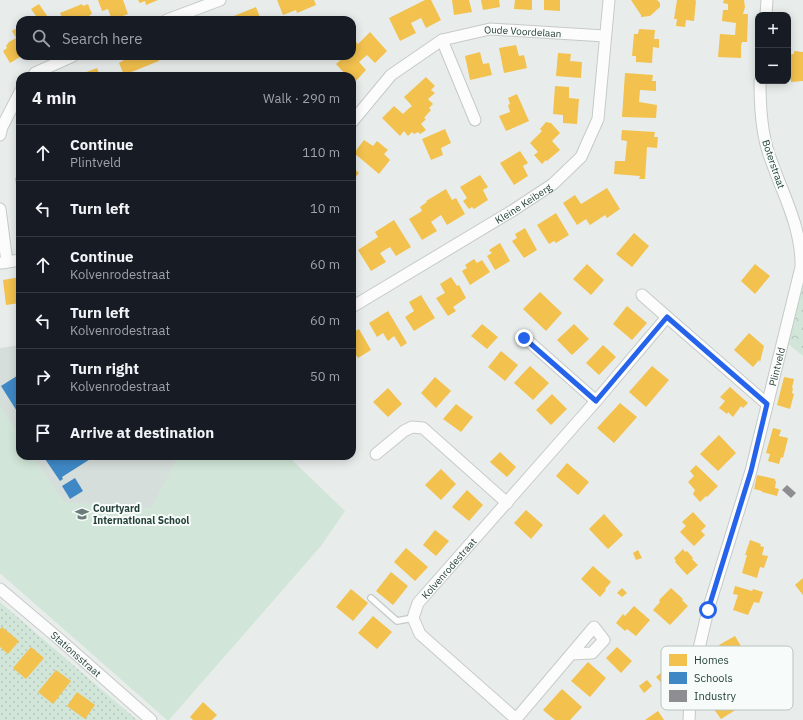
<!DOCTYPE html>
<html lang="en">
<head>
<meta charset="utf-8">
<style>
	:root { --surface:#171b24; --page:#20242c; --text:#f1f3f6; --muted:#9ea1a6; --line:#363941 }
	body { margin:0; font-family:"IBM Plex Sans",sans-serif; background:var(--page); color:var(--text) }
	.controls { position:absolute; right:12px; top:12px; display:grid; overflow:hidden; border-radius:8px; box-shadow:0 2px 10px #0003 }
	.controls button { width:36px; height:36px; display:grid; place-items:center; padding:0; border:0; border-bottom:1px solid var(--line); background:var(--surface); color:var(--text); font:20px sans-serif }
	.stop { position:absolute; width:12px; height:12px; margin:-9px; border:3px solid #2563eb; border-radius:50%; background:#fff }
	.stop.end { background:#2563eb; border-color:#fff; box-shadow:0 1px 4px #0008 }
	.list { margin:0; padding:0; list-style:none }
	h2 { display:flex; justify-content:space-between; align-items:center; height:52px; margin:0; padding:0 16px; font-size:17px }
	h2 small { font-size:13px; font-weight:400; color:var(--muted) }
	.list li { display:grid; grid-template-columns:26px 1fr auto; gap:12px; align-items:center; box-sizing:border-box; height:56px; padding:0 16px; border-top:1px solid var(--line) }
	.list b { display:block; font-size:15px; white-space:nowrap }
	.list p { margin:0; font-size:13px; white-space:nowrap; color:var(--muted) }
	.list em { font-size:13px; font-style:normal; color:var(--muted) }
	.icon { flex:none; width:22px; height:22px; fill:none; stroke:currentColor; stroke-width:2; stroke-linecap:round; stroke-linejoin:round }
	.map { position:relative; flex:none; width:803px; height:720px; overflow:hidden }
	.search { position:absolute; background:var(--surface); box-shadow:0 2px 10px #0003; left:16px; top:16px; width:340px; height:44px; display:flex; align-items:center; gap:10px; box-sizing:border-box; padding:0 14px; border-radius:12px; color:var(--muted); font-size:15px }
	.panel { position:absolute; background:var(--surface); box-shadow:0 2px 10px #0003; left:16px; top:72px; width:340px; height:388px; border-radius:12px }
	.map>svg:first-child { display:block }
	.built { fill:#d6dedb }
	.grass { fill:#d1e6d8 }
	.forest { fill:url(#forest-crowns) }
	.garden { fill:url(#garden-dots) }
	.homes { fill:#f2c14e }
	.schools { fill:#3f88c5 }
	.industry { fill:#8d8d92 }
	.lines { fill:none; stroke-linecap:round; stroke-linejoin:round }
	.service-casing { stroke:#c5cac8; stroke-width:8 }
	.minor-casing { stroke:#c5cac8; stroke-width:13 }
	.service { stroke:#fcfcfc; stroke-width:5.5 }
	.minor { stroke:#fcfcfc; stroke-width:11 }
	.route { stroke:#2563eb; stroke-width:5 }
	.labels { text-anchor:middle; stroke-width:4; stroke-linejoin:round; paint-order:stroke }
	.street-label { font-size:10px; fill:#24423a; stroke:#f7fbf9 }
	.poi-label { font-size:10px; font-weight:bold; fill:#24423a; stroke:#f7fbf9; text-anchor:start }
	.key { fill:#f7fbf9; stroke:#b8c4c0; stroke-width:1 }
	.key-label { font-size:11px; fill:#24423a }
</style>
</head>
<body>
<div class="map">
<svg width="803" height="720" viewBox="0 0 803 720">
	<defs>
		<pattern id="forest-crowns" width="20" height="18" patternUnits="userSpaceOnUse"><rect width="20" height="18" fill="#d1e6d8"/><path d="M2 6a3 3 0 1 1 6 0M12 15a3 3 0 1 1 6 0" fill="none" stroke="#b3c6ba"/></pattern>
		<pattern id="garden-dots" width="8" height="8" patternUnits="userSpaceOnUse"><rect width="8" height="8" fill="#d1e6d8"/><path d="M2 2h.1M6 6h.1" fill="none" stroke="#b3c6ba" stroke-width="1.8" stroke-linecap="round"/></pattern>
	</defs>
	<rect width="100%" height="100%" fill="#e8edeb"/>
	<polygon class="built" points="20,345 20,456 217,456 63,628 0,573 0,348"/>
	<polygon class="grass" points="0,406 20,436 20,456 33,456 64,502 151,508 175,463 170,456 288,456 345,511 321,546 169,720 167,720 0,573"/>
	<polygon class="forest" points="803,281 803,356 787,343"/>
	<polygon class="garden" points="0,602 137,720 0,720"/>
	<g class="homes">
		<polygon points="98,0 123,0 128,14 112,20 108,9 102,11"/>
		<polygon points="138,0 158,0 146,5 145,1 140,3"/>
		<polygon points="277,0 314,0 316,5 297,13 296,10 283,15"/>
		<polygon points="425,0 431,0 441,20 426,28 421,18 411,23 416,33 400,41 389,18"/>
		<polygon points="452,0 469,0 472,12 454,15"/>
		<polygon points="481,0 499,0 500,7 483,10"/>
		<polygon points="515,0 532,0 532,10 514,9"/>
		<polygon points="544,0 560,0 560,11 544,10"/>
		<polygon points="631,0 657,0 660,3 660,7 650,16 641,17 641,15"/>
		<polygon points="677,0 695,0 696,1 694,21 686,20 685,27 676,26 677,19 674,19"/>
		<polygon points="724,0 744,0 745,7 743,14 748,14 747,42 742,42 741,46 741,58 718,57 720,34 735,35 736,23 722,21 723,10 728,10 728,4 723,3"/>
		<polygon points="39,4 50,20 27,20 33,16 36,16 31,9"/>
		<polygon points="82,4 83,6 88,4 92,14 82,20 63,20 60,13"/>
		<polygon points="256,7 261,20 230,20 229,18"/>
		<polygon points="20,26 20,57 10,63 3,51 7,48 6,46 9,42 16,38 12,31"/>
		<polygon points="639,29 655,30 654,39 659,39 659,48 653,47 652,63 636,62 636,56 632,56 634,34 638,34"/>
		<polygon points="370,32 387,51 375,63 367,55 359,62 366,70 354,83 352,81 352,76 347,76 336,64 345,56 352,56 352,38 358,44"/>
		<polygon points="516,45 519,56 524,55 527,68 504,73 499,48"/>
		<polygon points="794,51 803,52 803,81 791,82 789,54 794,54"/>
		<polygon points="480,52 483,64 489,63 492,75 470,80 465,56"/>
		<polygon points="558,53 571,54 570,61 582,62 581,78 556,76"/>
		<polygon points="127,56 157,56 159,61 124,75 119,63 124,60 123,58"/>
		<polygon points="97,68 100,76 81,76 81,74"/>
		<polygon points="625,73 653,75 652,81 656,81 656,91 640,90 639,102 657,105 656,118 622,117"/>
		<polygon points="426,77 435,86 431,90 435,93 428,99 433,104 429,108 431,110 424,118 426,119 421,124 426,130 420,134 418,132 414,134 412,132 408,136 404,131 400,136 382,118 394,106 403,114 407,110 412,106 404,97"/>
		<polygon points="555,86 569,87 569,98 579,99 577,124 563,123 563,115 553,114"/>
		<polygon points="517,94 529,121 506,131 499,116 510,112 508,105 510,104 508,98"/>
		<polygon points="546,122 551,123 560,133 552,141 560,150 547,161 546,160 542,164 534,155 538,152 530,143 542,131 540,129"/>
		<polygon points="445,129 451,143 441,148 443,155 431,160 422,139"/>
		<polygon points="622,130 655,132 654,137 658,137 657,148 647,147 645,179 639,179 640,176 614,174 615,161 625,161 627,141 621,140"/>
		<polygon points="364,140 373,146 377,141 388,150 384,154 390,160 379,174 354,153"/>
		<polygon points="520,151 528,163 523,166 528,176 514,185 500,163"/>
		<polygon points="352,167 359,173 352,181"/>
		<polygon points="480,175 488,187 483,190 488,200 474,209 472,207 469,209 463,201 467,198 460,187"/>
		<polygon points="20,177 20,195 18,195 15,178"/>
		<polygon points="607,188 620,209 607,218 605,215 590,225 586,219 577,225 563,203 575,195 581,204"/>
		<polygon points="446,189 452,200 456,198 465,214 447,225 441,215 431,222 437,231 422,240 409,219 422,211 420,207 427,202 426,201"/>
		<polygon points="556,213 569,235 556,243 554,241 549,244 537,225"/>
		<polygon points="394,220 411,247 396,256 390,247 380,253 386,262 371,271 358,250 378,237 375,232"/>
		<polygon points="525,228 537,250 524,258 512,241 517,238 515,234"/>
		<polygon points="634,233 649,246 632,267 616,254"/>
		<polygon points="500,243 510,261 495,270 487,256 492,253 489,250"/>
		<polygon points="474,259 477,263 482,260 490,272 470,285 462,271 467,268 465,265"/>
		<polygon points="587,264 604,280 591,295 573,279"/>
		<polygon points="755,264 770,276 755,294 741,281"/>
		<polygon points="20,277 20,303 6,305 3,280"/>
		<polygon points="451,277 457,286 459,285 466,298 453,307 456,311 448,316 436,298 445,293 440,284"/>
		<polygon points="540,292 562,313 546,331 523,309"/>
		<polygon points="421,295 435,318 414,331 405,317 414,311 409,302"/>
		<polygon points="627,306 647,323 632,340 613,324"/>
		<polygon points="388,311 407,343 401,347 394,336 388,341 383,333 377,337 369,323"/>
		<polygon points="482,324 498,337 487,349 471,336"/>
		<polygon points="574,324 589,339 572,355 557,340"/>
		<polygon points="359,329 371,350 358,358 353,351 352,352 352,333"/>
		<polygon points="749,333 764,346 760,362 759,360 753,367 734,350"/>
		<polygon points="603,345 616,357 599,375 586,363"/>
		<polygon points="501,351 518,365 505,381 488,367"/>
		<polygon points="530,366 549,383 533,400 514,383"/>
		<polygon points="652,366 669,380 646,407 629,392"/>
		<polygon points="435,377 451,391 436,408 421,393"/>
		<polygon points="784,377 794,379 792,388 793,388 792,393 794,394 790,409 777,405"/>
		<polygon points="730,387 748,403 743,408 741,406 733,417 728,412 727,414 719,408 725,401 720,397"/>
		<polygon points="388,388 402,404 388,417 373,402"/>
		<polygon points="552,394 567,409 551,425 536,410"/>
		<polygon points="620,403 637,417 614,443 597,428"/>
		<polygon points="456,404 473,417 461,432 443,419"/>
		<polygon points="773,428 781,430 779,436 788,438 783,458 781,457 779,464 768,461 770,454 766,453"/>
		<polygon points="719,435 736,453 718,471 700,454"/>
		<polygon points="500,452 516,467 507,477 490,462"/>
		<polygon points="567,463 589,482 578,495 556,476"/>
		<polygon points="696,465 718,486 707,497 706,496 700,502 693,494 695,490 688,482 694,476 690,471"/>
		<polygon points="441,469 456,484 441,500 425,485"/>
		<polygon points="757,475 775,479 775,481 776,481 775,488 779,489 777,496 762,492 762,491 754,489"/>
		<polygon points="467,490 483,505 469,521 452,507"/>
		<polygon points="526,510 543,525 531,539 514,523"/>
		<polygon points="693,512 706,526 701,531 705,535 694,546 680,532 686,526 682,522"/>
		<polygon points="604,514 623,535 608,549 589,529"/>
		<polygon points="435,530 449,541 436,556 423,545"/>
		<polygon points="750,540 761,544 760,546 764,547 762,555 768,556 764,568 760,567 757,578 742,573 747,555 745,555"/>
		<polygon points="406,548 428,567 415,581 394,562"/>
		<polygon points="683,549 685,552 687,551 693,558 692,559 698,565 687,575 675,562 676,561 674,558"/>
		<polygon points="638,550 642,558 636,560 633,553"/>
		<polygon points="593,566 611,582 605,589 606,590 600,597 581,579"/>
		<polygon points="391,572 408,586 393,605 376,591"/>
		<polygon points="803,578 803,595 795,585"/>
		<polygon points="735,586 752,591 753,589 763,592 759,603 754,602 748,615 733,610 738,595 733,594"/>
		<polygon points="622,588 627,593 622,597 617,593"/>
		<polygon points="671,588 683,599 682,600 688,606 670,625 653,610 660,602 659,600"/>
		<polygon points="351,589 368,603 353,621 336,607"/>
		<polygon points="634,606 650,620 636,636 627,629 625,631 616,623 623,614 625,616"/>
		<polygon points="373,616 392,632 377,649 358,633"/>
		<polygon points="2,627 19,641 8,654 0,647 0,629"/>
		<polygon points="735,636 748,658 753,654 756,659 759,658 762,662 758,664 762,671 753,677 746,666 738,671 736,668 723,675 715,662 725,656 719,645"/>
		<polygon points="31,647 44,658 26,679 13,668"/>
		<polygon points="617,647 632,661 621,673 606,658"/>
		<polygon points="677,659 685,668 679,673 680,675 669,684 668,683 664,686 656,677"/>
		<polygon points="588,662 606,678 590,697 571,681"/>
		<polygon points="56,670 71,681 53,704 38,692"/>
		<polygon points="647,680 652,686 644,693 639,686"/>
		<polygon points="562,689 582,707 570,720 555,720 543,710"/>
		<polygon points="726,690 737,709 721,719 708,701"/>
		<polygon points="77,692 95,705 85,719 67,706"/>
		<polygon points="203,702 217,715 212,720 193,720 190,717"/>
		<polygon points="658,711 664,720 645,720"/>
	</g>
	<g class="schools">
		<polygon points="20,374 20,416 1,386"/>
		<polygon points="43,456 95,456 62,477 63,479 60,481"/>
		<polygon points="75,478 83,491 70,499 62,486"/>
	</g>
	<polygon class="industry" points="787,485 796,493 791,498 782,490"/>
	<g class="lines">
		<defs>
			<polyline id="service" points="371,598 397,621 413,618"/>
			<g id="minor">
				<polyline points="766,15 767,0"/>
				<polyline points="167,20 220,0"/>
				<polyline points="442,40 475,120"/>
				<polyline points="33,76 35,73 73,56"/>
				<path id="s1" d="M352,122L391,75L442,40L490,29L605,36"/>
				<polyline points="0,135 2,127 20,92"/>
				<polyline points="0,209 7,262"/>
				<polyline points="1,263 20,260"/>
				<polyline points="642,295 667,317"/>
				<path id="s2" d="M352,307L512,211L553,184L581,157L598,119L609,0"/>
				<polyline points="525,338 596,401"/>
				<polyline points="376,454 404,431 412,427 423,428 507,503"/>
				<path id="s3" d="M0,589L58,638L151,720"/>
				<path id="s4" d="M516,719L420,634L413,618L418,603L596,401L667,317L767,404"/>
				<polyline points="515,720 516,719 594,627 604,640 592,653 572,654"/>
				<path id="s5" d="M689,720L691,683L708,610L751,471L801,267C802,224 779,188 767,148C761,127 760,104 760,81"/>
			</g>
		</defs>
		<use href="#service" class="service-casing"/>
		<use href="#minor" class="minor-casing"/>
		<use href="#service" class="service"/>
		<use href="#minor" class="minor"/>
	</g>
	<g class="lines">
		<polyline class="route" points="524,338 596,401 667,317 767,404 751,471 708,610"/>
	</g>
	<defs>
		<symbol id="school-bare" viewBox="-9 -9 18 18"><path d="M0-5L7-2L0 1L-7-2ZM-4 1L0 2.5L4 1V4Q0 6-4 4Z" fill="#697e78" stroke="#f7fbf9" stroke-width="2.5" paint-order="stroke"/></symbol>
	</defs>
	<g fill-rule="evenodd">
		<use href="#school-bare" x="72" y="504" width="20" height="20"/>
	</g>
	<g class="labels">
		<g class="street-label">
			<text dy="4" stroke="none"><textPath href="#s1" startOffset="205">Oude Voordelaan</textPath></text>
			<text transform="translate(774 164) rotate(71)" y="4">Boterstraat</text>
			<text dy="4" stroke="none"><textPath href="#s2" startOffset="200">Kleine Keiberg</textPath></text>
			<text dy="4" stroke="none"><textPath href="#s5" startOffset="365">Plintveld</textPath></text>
			<text dy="4" stroke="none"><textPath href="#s4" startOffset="208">Kolvenrodestraat</textPath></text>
			<text dy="4" stroke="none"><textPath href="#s3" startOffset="100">Stationsstraat</textPath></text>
		</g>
		<g class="poi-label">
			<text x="93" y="512">Courtyard<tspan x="93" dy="12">International School</tspan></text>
		</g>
	</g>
	<rect x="661" y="646" width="132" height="64" rx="6" class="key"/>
	<rect x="669" y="654" width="18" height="12" fill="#f2c14e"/>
	<rect x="669" y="672" width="18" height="12" fill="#3f88c5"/>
	<rect x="669" y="690" width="18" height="12" fill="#8d8d92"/>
	<g class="key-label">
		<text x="694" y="664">Homes</text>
		<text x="694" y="682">Schools</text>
		<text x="694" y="700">Industry</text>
	</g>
</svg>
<div class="controls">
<button>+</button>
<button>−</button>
</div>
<div class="stop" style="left:708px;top:610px"></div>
<div class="stop end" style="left:524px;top:338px"></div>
<div class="search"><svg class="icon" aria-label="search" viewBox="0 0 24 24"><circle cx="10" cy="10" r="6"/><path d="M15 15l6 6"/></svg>Search here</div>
<section class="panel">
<h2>4 min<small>Walk · 290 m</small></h2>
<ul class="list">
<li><svg class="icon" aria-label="ahead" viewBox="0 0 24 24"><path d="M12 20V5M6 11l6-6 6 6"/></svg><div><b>Continue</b><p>Plintveld</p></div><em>110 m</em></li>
<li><svg class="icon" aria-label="left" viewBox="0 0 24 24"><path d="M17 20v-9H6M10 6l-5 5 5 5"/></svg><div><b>Turn left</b></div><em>10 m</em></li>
<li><svg class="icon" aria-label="ahead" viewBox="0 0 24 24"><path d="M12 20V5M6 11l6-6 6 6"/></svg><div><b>Continue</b><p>Kolvenrodestraat</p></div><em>60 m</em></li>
<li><svg class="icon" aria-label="left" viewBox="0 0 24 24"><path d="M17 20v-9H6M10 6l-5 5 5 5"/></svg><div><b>Turn left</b><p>Kolvenrodestraat</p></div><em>60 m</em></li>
<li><svg class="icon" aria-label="right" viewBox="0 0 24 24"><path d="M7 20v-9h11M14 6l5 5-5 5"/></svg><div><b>Turn right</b><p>Kolvenrodestraat</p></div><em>50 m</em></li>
<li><svg class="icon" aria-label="arrive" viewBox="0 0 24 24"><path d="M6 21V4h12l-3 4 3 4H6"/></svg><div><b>Arrive at destination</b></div></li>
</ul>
</section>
</div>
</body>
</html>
